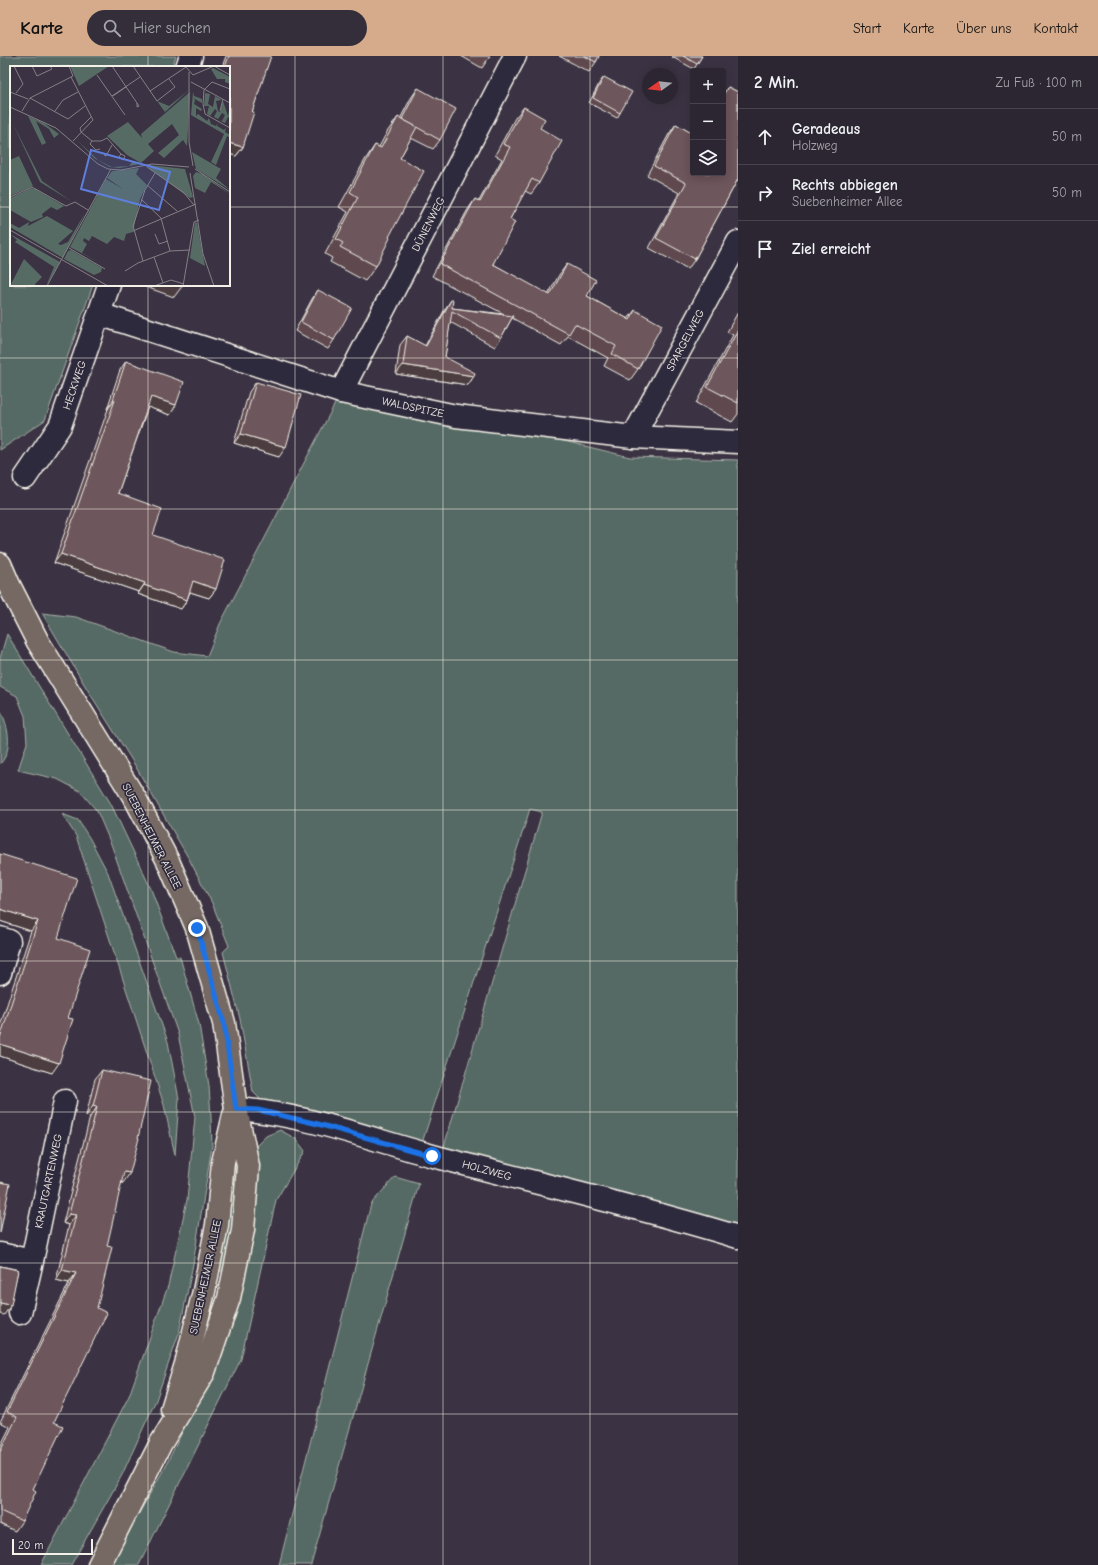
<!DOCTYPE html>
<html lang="de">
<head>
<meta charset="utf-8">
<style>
	:root { --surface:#2c2632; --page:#342e3a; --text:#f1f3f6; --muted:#a6a5ac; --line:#48434d; --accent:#d6ab8b }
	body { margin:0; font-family:"Comic Neue",sans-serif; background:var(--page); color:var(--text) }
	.controls { position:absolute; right:12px; top:12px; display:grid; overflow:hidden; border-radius:4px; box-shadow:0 2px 10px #0003 }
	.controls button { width:36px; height:36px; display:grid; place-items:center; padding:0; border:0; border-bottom:1px solid var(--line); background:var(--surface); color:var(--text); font:20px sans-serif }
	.compass { position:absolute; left:642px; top:12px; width:36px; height:36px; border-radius:50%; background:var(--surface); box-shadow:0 2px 10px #0003; rotate:255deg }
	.scale { position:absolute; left:12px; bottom:10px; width:81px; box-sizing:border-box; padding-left:4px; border:2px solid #f4f1e8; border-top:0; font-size:11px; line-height:14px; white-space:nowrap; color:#f4f1e8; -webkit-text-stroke:3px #2f2a3d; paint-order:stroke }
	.stop { position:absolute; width:12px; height:12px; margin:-9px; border:3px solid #1a73e8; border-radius:50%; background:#fff }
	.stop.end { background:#1a73e8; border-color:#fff; box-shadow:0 1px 4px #0008 }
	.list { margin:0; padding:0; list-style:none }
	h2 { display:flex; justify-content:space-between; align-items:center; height:52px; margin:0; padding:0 16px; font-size:17px }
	h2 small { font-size:13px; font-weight:400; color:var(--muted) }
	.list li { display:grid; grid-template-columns:26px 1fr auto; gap:12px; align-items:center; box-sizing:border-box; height:56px; padding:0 16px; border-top:1px solid var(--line) }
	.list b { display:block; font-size:15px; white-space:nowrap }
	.list p { margin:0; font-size:13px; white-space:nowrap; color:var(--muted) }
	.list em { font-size:13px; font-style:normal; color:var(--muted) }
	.icon { flex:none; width:22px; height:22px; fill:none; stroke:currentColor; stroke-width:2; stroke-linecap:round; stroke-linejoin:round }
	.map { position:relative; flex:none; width:738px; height:1509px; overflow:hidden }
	header { display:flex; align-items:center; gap:24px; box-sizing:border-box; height:56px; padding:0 20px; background:var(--accent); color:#111 }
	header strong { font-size:19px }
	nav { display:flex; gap:22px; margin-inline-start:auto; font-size:14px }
	.search { width:280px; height:36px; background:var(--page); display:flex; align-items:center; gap:10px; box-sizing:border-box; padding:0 14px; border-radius:22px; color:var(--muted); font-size:15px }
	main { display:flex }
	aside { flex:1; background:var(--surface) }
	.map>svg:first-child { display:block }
	.green { fill:#576b65; stroke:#a6aea6 }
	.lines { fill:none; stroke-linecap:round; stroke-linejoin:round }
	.minor-casing { stroke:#f4f1e8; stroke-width:25 }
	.major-casing { stroke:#f4f1e8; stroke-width:25 }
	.minor { stroke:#2f2a3d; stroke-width:22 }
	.major { stroke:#766964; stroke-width:22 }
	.wall { fill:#5e4a4f; stroke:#f4f1e8 }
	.shaded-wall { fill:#4c3c40; stroke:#f4f1e8 }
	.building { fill:#6d565c; stroke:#f4f1e8 }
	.route { stroke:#1a73e8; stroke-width:5 }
	.grid { fill:none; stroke:#f4f1e8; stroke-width:1; stroke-opacity:0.55 }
	.labels { text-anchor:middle; stroke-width:3.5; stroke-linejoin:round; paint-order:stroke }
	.street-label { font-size:11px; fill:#f4f1e8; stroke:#2f2a3d }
	.inset-road { fill:none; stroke:#857f85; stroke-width:1 }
	.view { fill:#5e7fdd; fill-opacity:0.15; stroke:#5e7fdd; stroke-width:2 }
	.inset-edge { fill:none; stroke:#f4f1e8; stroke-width:2 }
</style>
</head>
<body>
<header>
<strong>Karte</strong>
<div class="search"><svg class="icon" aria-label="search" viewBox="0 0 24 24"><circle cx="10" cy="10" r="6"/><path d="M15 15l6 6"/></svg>Hier suchen</div>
<nav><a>Start</a><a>Karte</a><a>Über uns</a><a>Kontakt</a></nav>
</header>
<main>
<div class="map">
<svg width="738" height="1509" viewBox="0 0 738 1509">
	<rect width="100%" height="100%" fill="#3b3343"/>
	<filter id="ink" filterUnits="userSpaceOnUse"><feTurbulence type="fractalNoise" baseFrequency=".025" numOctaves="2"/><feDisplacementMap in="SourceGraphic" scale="8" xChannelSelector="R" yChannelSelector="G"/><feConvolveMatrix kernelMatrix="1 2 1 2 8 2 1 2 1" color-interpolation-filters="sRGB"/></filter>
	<g filter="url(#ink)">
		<g class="green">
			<polygon points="0,0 176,0 172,11 11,11 11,229 93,229 45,364 0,394"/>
			<polygon points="341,336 465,361 630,401 738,404 738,1174 443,1094 542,756 530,753 422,1087 262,1045 253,1036 240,963 223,896 229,890 212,847 189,803 133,706 87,633 42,557 76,561 174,596 207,600 220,568"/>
			<polygon points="7,578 111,748 151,833 176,901 180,901 199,968 209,1030 211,1061 212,1090 193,1208 179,1277 156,1344 122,1419 71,1509 41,1509 129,1340 168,1230 187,1144 195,1061 178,978 111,788 97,755 80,735 57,723 18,714 27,687 25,660 17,640 0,631 0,602"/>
			<path d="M0,653C8,669 14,693 0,708Z"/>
			<polygon points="62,758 78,764 90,783 108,817 168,986 179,1043 175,1099 164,1049 76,780"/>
			<polygon points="280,1074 296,1083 305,1095 276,1144 241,1303 139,1509 110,1509 165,1411 197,1346 252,1094 266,1080"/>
			<polygon points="230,1099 240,1100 237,1154 226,1214 216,1216"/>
			<polygon points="395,1121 419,1128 311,1509 279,1509 371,1148"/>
		</g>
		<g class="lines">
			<defs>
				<g id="minor">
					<polyline points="187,11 191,0"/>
					<polyline points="99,258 341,336 456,360 633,381 738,386"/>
					<polyline points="341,336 515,0"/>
					<polyline points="633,381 738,186"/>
					<polyline points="25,422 60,370 109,229"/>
					<polyline points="0,882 9,885 0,917"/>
					<path d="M236,1053C301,1057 370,1083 433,1100C535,1127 637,1150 738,1181"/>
					<polyline points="0,1198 32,1205 20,1257"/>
					<polyline points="32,1205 65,1045"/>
				</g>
				<g id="major">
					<polyline points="0,508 9,529 38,586 136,744 168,805 197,872 224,967 236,1053 248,1110 243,1174 229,1242 204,1316 161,1387 99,1509"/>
					<polyline points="172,1353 186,1308 204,1235 217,1169 223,1106 234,1059"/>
				</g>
			</defs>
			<use href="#minor" class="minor-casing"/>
			<use href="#major" class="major-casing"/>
			<use href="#minor" class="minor"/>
			<use href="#major" class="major"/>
		</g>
		<g class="wall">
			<polygon points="226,0 270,0 252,56 243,91 236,100 229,98 229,11 222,11"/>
			<polygon points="461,0 490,0 482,12"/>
			<polygon points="559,0 599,0 596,6 589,16"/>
			<polygon points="673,0 702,0 694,13 672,1"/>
			<polygon points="604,21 620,57 617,62 589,47 600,26"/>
			<polygon points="728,31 738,36 738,123 695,203 688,213 649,192 679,137 647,119 669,78 676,68 693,78 693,117 723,117 723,37"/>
			<polygon points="418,32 440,84 433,93 411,82 400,102 389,181 376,210 365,225 330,206 332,202 325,198 348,156 339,151 365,104 375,89 379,91 387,76 398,61 400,63 411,42"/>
			<polygon points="524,51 540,72 539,127 531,138 525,135 510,163 493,208 548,239 559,219 567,208 587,240 628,263 635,254 638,313 630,324 604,310 608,302 568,280 561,289 512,262 501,282 495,291 450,266 445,301 474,320 468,329 396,318 400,289 407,280 425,290 445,253 451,244 452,252 504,258 432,220 467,155 475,143 479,145 502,103 495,99 515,62"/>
			<polygon points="318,234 334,284 328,293 295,275 312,243"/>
			<polygon points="738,256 738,358 732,366 696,347 733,279 727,276"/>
			<polygon points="126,305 170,359 148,351 118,437 153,479 216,533 209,542 190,536 187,544 181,553 138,538 139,536 54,507 108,353 107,353 120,314"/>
			<polygon points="256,326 279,401 234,387 249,336"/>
			<polygon points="0,798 58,882 68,962 52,1017 0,1000 0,970 31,875 0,865"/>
			<polygon points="102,1014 123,1127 121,1127 54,1366 22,1465 15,1475 0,1468 0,1391 10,1371 0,1366 69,1227 56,1224 69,1169 63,1167 90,1061 86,1060 95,1023"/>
		</g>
		<g class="shaded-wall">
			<polygon points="229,87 243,91 236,100 229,98"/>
			<polygon points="143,229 183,229 174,241 143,230"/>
			<polygon points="403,309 474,320 468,329 396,318"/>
			<polygon points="151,341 176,349 170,359 145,350"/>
			<polygon points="113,344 115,344 108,353 107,353"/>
			<polygon points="241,378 286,391 279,401 234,387"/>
			<polygon points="61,498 145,527 139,536 54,507"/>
			<polygon points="193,525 216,533 209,542 187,535"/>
			<polygon points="144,529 187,544 181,553 138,538"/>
			<polygon points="0,853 38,865 31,875 0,865"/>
			<polygon points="0,988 59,1007 52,1017 0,1000"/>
			<polygon points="93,1050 97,1051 90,1061 86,1060"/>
			<polygon points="124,1116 130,1117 123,1127 117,1125"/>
			<polygon points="69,1158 76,1159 69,1169 63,1167"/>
			<polygon points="62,1214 76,1217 69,1227 56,1224"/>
			<polygon points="0,1247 11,1249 4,1259 0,1258"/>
		</g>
		<g class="building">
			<polygon points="229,0 271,0 252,56 254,56 243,91 229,87 229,11 225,11"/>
			<polygon points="584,0 599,0 596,6"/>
			<polygon points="683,0 702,0 697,8"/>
			<polygon points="604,21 632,36 620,57 593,42"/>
			<polygon points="728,31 738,36 738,123 695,203 656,182 686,127 654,110 676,68 693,78 693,117 723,117 723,39"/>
			<polygon points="418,32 456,53 440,84 402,63"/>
			<polygon points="524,51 545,63 540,72 562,85 539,127 532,123 510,163 515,166 493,208 550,239 567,208 596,224 587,240 630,264 635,254 662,269 638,313 612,298 616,290 575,268 569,278 440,208 475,143 480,146 510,91 503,88"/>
			<polygon points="398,61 417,71 400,102 424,115 389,181 390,182 376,210 340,191 343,187 336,183 358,141 350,136 375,89 381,92"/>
			<polygon points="229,131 231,131 229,138"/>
			<polygon points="318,234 352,252 334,284 301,266"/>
			<polygon points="451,244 453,244 452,252 513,260 501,282 452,255 445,301 475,317 474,320 403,309 407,280 426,290"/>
			<polygon points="738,274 738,347 707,331"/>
			<polygon points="126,305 184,326 176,349 151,341 118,437 162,453 153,479 225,504 216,533 193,525 187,544 144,529 145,527 61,498 115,344 113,344"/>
			<polygon points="256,326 301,339 286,391 241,378"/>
			<polygon points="0,798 77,822 58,882 90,893 68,962 73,963 59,1007 0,988 0,982 38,865 0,853"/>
			<polygon points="102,1014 151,1025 138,1082 139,1082 130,1117 124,1116 107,1190 112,1191 97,1252 107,1257 54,1366 63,1370 33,1433 36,1435 22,1465 0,1455 0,1396 17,1361 7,1356 76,1217 62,1214 76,1159 69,1158 97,1051 93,1050"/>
			<polygon points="0,1126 10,1128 0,1177"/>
			<polygon points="0,1210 18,1214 11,1249 0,1247"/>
		</g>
	</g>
	<g class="lines" filter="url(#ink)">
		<polyline class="route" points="197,872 224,967 236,1053 258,1054 318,1068 432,1100"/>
	</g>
	<path class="grid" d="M148,0V11M295,0V1509M443,0V1509M590,0V1509M0,151H11M229,151H738M148,229V1509M0,302H738M0,453H738M0,604H738M0,754H738M0,905H738M0,1056H738M0,1207H738M0,1358H738"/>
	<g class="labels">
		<g class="street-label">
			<text transform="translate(428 168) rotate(-63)" y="4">DÜNENWEG</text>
			<text transform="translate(685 284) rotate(-62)" y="4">SPARGELWEG</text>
			<text transform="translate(74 329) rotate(-71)" y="4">HECKWEG</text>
			<text transform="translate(413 351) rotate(12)" y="4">WALDSPITZE</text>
			<text transform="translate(152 780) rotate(63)" y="4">SUEBENHEIMER ALLEE</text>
			<text transform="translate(487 1114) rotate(15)" y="4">HOLZWEG</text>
			<text transform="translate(48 1125) rotate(-78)" y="4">KRAUTGARTENWEG</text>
			<text transform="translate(205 1221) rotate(-78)" y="4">SUEBENHEIMER ALLEE</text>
		</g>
	</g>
	<g transform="translate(10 10)">
		<rect width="220" height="220" fill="#3b3343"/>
		<path d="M60,0H99L69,20ZM203,2L220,11V18L215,16V13H207L201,3ZM179,24L155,46L147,35L159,40ZM180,26L177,80L173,74L154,92L148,87L169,69L162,58L138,78L144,85L131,97L117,89L97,70L118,56L132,72L131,68ZM183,26L184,30L192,33V37L183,32L185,34L184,38L192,43L191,45L186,42V50L188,48L197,55L199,52L201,58L206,60L208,57L207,60L214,64L216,62L215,66L220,69V72L217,70L206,99L201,96L214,68L181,49ZM195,27L200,28L198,38L203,41L205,30L212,34L206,35L208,45L210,46L213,35L218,50L220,41V52L218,51L215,57L209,54L212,55L215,49L212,47L208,53L204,51L207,45L205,43L200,50L197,48L199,40H194ZM18,50L34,57L49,68L44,72L39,63L26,55L36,77L32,79ZM3,58L32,115L61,135L30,116ZM68,75L88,94L102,101L119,100L122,96L129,98L110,102L100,101L84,92ZM182,86L211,103L206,112L220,124L186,103ZM9,90L23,120L0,130V94ZM139,99L175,103L183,131L180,132L140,103ZM129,102L126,108L137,119L130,133L123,166L116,168L114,175L104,171L97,178L82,170L79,175L74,172L73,175L77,178L72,187L94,199L60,181L96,113L113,123L97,112L102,105ZM186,106L193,108L220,128L201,116L195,127L185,122L183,110ZM21,122L25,123L54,140L47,144L41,141L32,148L33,151L21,156L0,144V132ZM75,147L53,192L0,161V157L9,162L19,156L18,160L37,150L63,165L48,178L51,179L58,176ZM185,156L187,157L195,200L180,192ZM0,168L50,196L36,220L44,201L5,176L7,174ZM61,184L92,202L91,206L84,209L54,193L58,185ZM14,193L32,211L25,218L26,220H0Z" fill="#576b65"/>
		<path class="inset-road" d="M4,0L13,18L6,27M22,0L27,10L42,3L40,0M102,0L127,37V41L129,40L127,37M123,0L147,35L165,21L159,13M175,0L183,9L204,0M204,0L220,9M179,6V76L183,100M87,9L115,49M61,11L83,54L63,75M181,16L220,37M220,23L202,16L194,24L193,38L195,48L220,62M140,25L176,1M0,26L18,33M102,30L130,11M103,30L116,21M20,32L58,53L75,40M0,41L46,62L88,98L98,103L111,104L142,98L179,101M12,45L20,32L63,10L59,0M45,45L53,34L68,26M210,45L213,33M71,66L82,75H91L97,72L111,88M71,66L70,62L81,51M82,75L80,78L86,84L90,83M111,88L115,90L113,94L109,91ZM94,89L96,90L102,79M137,101L174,127L184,139M185,103L220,126M180,107L193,188L204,220M137,119L167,145M0,131L22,121L56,140L65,136L78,144M131,133L151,152L160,185M0,164L98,220M123,165L186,138M145,168L149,178L158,175M59,182L95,203M144,191L153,217M133,195L123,160L135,124L145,107M115,205L128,197L160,185L180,184M37,220L101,103M144,220L161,214L174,218M173,220L184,156L189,154"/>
		<path class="view" d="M81,84L160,106L149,144L71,123Z"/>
		<rect width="220" height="220" class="inset-edge"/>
	</g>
</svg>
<div class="controls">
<button>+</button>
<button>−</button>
<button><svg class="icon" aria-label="layers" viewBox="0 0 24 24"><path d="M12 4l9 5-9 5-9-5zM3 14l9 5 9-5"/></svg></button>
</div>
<svg class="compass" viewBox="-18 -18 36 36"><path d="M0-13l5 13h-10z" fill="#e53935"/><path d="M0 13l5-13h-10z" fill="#a6a5ac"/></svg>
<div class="scale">20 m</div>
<div class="stop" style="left:432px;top:1100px"></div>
<div class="stop end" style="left:197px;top:872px"></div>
</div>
<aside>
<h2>2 Min.<small>Zu Fuß · 100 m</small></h2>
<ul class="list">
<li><svg class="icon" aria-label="ahead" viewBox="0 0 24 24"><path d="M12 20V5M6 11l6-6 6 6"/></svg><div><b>Geradeaus</b><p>Holzweg</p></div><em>50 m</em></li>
<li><svg class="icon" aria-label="right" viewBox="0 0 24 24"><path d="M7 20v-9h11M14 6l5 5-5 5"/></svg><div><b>Rechts abbiegen</b><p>Suebenheimer Allee</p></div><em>50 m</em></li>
<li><svg class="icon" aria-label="arrive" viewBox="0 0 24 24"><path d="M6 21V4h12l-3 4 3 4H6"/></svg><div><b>Ziel erreicht</b></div></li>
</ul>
</aside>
</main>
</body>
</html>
